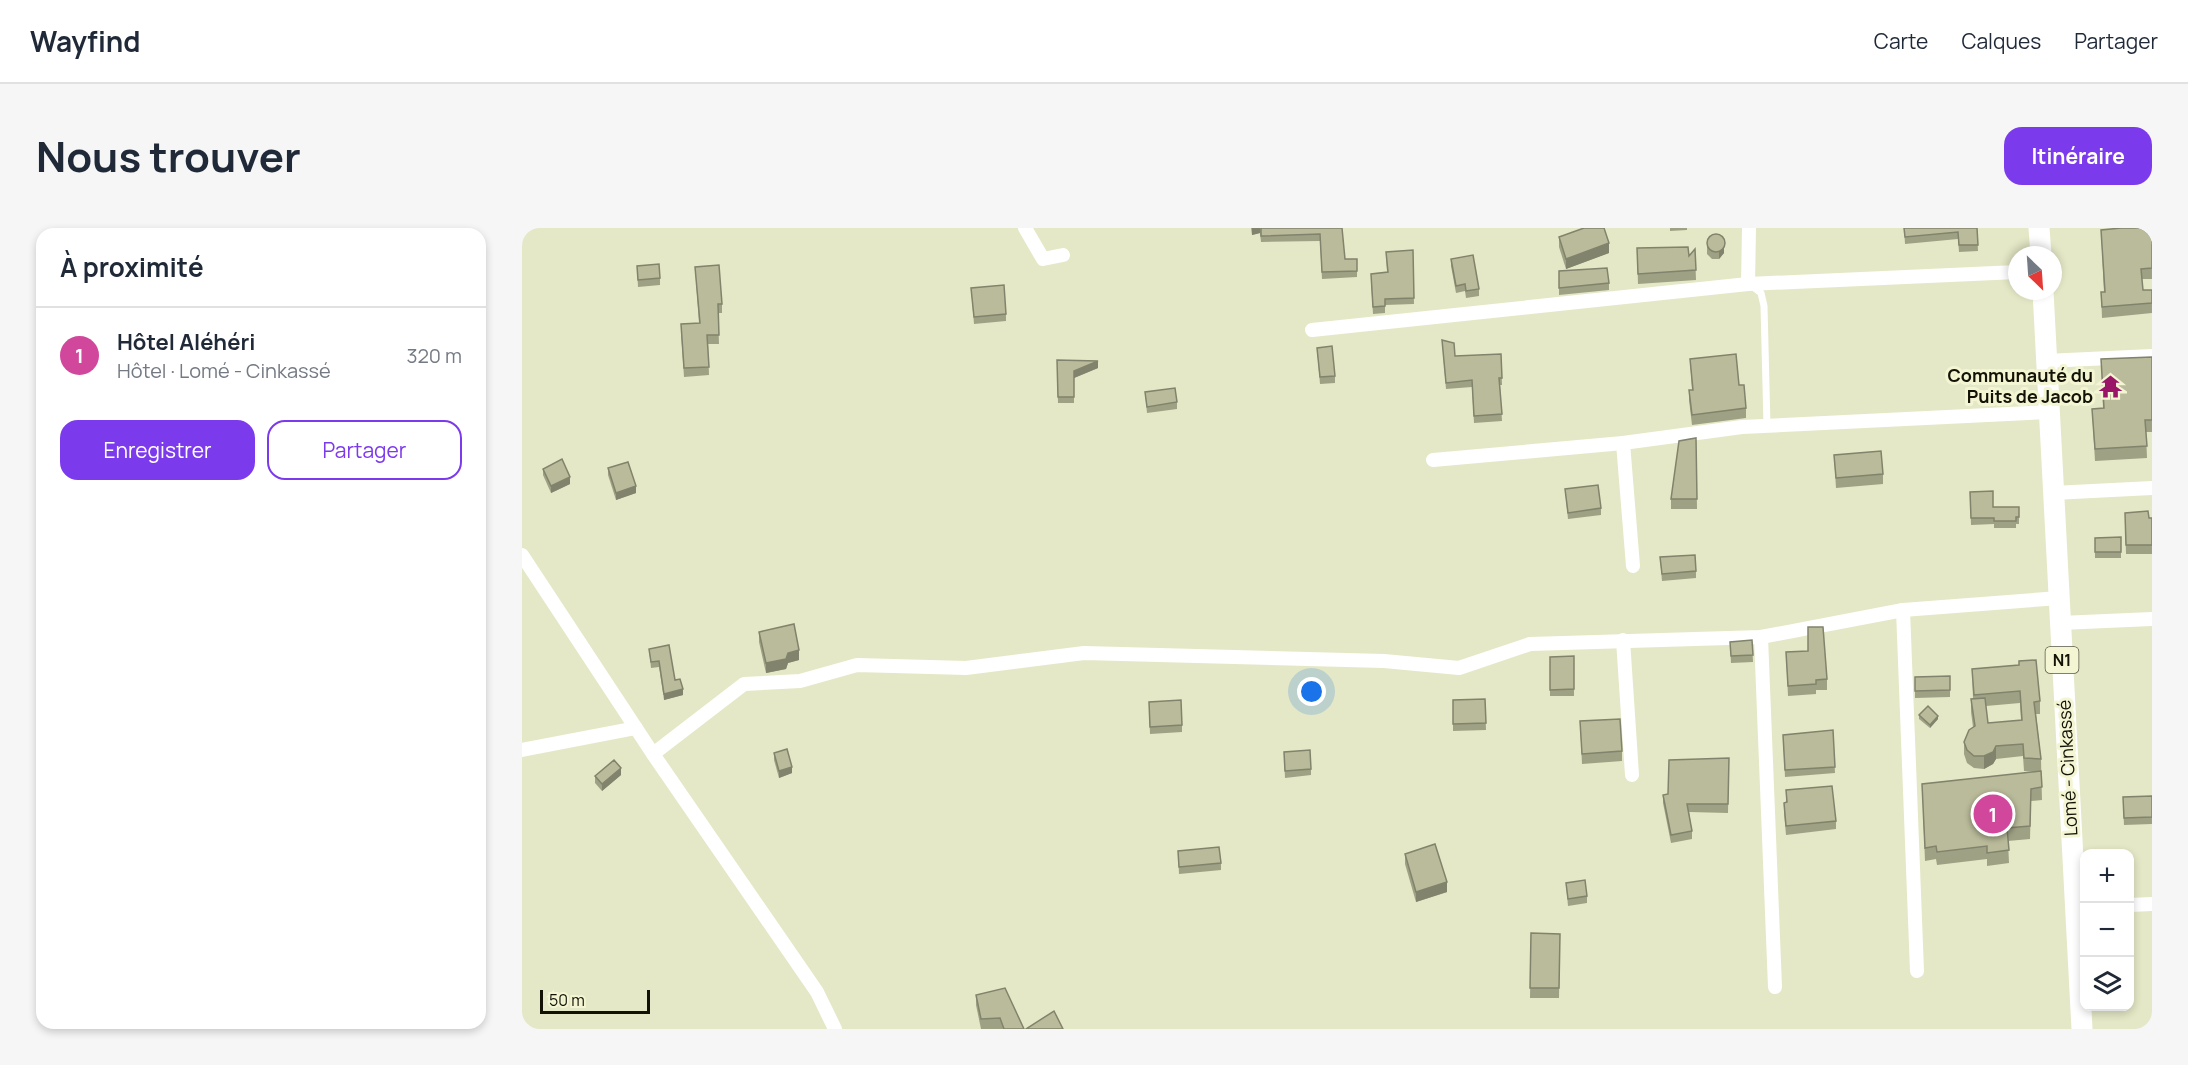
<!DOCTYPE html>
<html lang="fr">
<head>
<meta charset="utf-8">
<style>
	:root { --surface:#fff; --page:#f6f6f7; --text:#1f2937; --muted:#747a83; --line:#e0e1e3; --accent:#7c3aed }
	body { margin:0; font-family:Manrope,sans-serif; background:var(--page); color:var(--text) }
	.controls { position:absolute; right:18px; bottom:18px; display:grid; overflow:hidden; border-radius:12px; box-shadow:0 3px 9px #0003 }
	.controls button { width:54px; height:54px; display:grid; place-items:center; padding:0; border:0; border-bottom:2px solid var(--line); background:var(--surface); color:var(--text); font:30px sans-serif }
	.compass { position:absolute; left:1486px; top:18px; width:54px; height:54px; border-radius:50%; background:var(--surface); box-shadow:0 3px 9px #0003; rotate:155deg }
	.scale { position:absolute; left:18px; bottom:15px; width:110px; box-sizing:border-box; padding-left:6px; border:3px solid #121207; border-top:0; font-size:16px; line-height:21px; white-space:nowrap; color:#121207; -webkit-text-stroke:4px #f3f5d3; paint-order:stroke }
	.you { position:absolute; left:790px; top:464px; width:21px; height:21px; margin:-15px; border:4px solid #fff; border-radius:50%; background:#1a73e8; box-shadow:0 0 0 9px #1a73e833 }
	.badge { display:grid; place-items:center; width:39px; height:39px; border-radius:50%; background:var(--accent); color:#fff; font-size:20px; font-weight:700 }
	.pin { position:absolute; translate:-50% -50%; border:3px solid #fff; box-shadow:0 2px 6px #0006 }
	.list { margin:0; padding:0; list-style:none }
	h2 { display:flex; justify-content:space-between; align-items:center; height:78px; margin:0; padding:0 24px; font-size:26px }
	h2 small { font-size:20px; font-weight:400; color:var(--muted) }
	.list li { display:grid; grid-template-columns:39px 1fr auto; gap:18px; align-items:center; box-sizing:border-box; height:96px; padding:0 24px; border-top:2px solid var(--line) }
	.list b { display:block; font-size:22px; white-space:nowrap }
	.list p { margin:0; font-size:20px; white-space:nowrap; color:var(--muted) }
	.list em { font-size:20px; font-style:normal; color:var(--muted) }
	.actions { display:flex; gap:12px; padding:18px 24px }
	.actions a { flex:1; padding:14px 0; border:2px solid var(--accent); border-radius:18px; text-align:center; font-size:21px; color:var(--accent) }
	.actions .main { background:var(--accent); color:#fff }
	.icon { flex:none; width:33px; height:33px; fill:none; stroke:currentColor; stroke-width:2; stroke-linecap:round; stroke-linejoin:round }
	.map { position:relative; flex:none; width:1630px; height:801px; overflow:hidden; border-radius:18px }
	header { display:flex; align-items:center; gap:36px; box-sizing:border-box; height:84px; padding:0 30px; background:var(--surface); border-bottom:2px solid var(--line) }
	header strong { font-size:28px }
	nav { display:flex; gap:33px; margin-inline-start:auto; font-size:21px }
	.intro { display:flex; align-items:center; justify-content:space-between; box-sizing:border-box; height:144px; padding:0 36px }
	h1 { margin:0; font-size:42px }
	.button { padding:15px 27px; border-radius:18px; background:var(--accent); color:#fff; font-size:21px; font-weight:700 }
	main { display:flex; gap:36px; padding:0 36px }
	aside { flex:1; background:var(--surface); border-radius:18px; box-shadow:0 3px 9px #0003 }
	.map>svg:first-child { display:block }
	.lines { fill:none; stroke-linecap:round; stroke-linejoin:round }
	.service { stroke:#fff; stroke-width:7 }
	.minor { stroke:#fff; stroke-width:14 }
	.trunk { stroke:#fff; stroke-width:21 }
	.wall { fill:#9fa184; fill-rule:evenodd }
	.shaded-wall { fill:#82836c }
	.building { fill:#b9bb9a; stroke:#82836c; stroke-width:1.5 }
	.labels { text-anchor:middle; stroke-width:6; stroke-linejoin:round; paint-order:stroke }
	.shield { fill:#f3f5d3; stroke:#565644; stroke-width:1.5 }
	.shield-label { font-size:16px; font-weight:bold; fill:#121207 }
	.poi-label { font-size:18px; font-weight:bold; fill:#121207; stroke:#f3f5d3; text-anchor:end }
	.street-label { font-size:18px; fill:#121207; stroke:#f3f5d3 }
</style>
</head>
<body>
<header>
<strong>Wayfind</strong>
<nav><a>Carte</a><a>Calques</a><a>Partager</a></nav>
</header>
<div class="intro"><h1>Nous trouver</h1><a class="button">Itinéraire</a></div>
<main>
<aside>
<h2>À proximité<small></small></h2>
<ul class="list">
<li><span class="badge" style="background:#d1479c">1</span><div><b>Hôtel Aléhéri</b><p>Hôtel · Lomé - Cinkassé</p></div><em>320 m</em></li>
</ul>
<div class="actions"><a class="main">Enregistrer</a><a>Partager</a></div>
</aside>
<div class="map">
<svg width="1630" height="801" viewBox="0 0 1630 801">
	<rect width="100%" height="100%" fill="#e5e8c6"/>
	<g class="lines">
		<polyline class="service" points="1230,58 1239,65 1242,78 1245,198"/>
		<g class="minor">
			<polyline points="503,0 521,31 541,27"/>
			<polyline points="1226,56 1227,0"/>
			<polyline points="790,102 1226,56 1495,44"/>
			<polyline points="1524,133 1630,128"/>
			<polyline points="1101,215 1111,338"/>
			<polyline points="911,232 1101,215 1220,199 1527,184"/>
			<polyline points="1531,265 1630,260"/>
			<polyline points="0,327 131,526 295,764 313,801"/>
			<polyline points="1381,382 1395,743"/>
			<polyline points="1538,395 1630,391"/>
			<polyline points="1239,409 1253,759"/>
			<polyline points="1101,412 1110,547"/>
			<polyline points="0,522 114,500"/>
			<polyline points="131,526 222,456 278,453 335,437 444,440 562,425 862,433 937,440 1008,416 1239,409 1381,382 1537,370"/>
			<polyline points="1608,677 1630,676"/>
		</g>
		<g class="trunk">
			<polyline points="1517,0 1519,27"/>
			<polyline points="1521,63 1560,801"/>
		</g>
	</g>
	<g class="wall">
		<polygon points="729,0 820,0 823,31 835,31 835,49 800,51 798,13 739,14 738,5 730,7"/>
		<polygon points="1148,0 1165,0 1165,2 1148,3"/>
		<polygon points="1382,0 1455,0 1456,23 1437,24 1436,11 1383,16"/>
		<polygon points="1630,0 1630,51 1620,51 1621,62 1630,62 1630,85 1580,90 1579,64 1582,64 1579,2"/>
		<polygon points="1037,9 1087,25 1044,41 1037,19"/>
		<polygon points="1185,12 1202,25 1197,31 1190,31 1185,26"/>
		<polygon points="1115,20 1167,28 1173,21 1174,52 1116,56"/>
		<polygon points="891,22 892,76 863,77 863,85 851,86 849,52 865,44 864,24"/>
		<polygon points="929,31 957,61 957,68 944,70 943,63 934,65 929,38"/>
		<polygon points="115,38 138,50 138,57 116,59"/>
		<polygon points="173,39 200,76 200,85 196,85 197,116 186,116 187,147 162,149 159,104 177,95"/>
		<polygon points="1037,43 1087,55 1087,62 1037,67"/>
		<polygon points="449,60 484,86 484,93 452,96"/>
		<polygon points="920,112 933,128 979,126 980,157 978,157 980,193 952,195 950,159 924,161"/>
		<polygon points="795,120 813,148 813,155 798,156"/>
		<polygon points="1630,129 1630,204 1624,204 1625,230 1573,233 1570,181 1581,180 1579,131"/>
		<polygon points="1168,131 1217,157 1224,180 1224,190 1170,197 1167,172 1167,162 1170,162"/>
		<polygon points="535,132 576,140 552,150 552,175 536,175"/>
		<polygon points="623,164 655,174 655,181 625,185"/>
		<polygon points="1174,210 1175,281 1149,281 1149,271"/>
		<polygon points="1312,227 1361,246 1361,256 1314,260"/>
		<polygon points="86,240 114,265 94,272 86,247"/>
		<polygon points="21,241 48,256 29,265 21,247"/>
		<polygon points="1043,261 1079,280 1079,287 1046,291"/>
		<polygon points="1448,264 1471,279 1497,279 1497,296 1494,296 1494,300 1472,300 1472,296 1449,297"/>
		<polygon points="1627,290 1630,290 1630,326 1604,326 1603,294"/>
		<polygon points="1599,309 1599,330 1573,330 1573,310"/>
		<polygon points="1138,329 1174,343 1174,350 1140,353"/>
		<polygon points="237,404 277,432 266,435 264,441 244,445 237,414"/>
		<polygon points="1230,412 1231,434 1209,435 1208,414"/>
		<polygon points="127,421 153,452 161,467 142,472 137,439 129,440"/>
		<polygon points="1264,424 1305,451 1305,462 1294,462 1294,466 1266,468"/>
		<polygon points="1052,428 1052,468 1028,468 1028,429"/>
		<path d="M1497,437L1518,473V486H1514L1519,531L1520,572L1509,573L1508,611L1486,613L1487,635L1465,638V631L1415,637L1414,631L1403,633L1400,556L1516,544L1502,543L1501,528L1474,531L1471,536L1462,541L1452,540L1445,535L1442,526V514L1451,499L1449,484V471H1451L1450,441ZM1498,475L1499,492L1466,495L1464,478Z"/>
		<polygon points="1428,448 1428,469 1393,470 1393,449"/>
		<polygon points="963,471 964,502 931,503 931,472"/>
		<polygon points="627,480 660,497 660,504 628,506"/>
		<polygon points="1397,487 1416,491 1408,500 1397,491"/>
		<polygon points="1058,493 1100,523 1100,533 1060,536"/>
		<polygon points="1311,502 1313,545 1263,549 1261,507"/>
		<polygon points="762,524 789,541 789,547 763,550"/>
		<polygon points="252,525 270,545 257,550 252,532"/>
		<polygon points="1207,530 1206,585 1167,584 1170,603 1170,611 1149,615 1141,575 1141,567 1146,566"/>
		<polygon points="99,547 80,563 73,555 73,548"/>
		<polygon points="1264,562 1314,593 1314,601 1264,607 1262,584 1262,575 1264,575"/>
		<polygon points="1630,568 1630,596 1602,597 1601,576"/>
		<polygon points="656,623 699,635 699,642 657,646"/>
		<polygon points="883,626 925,664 894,674 883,636"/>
		<polygon points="1044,655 1065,668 1065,675 1046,678"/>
		<polygon points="1009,705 1038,706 1037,770 1008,770"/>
		<polygon points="454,767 502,801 459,801 454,777"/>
	</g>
	<g class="shaded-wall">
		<polygon points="730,0 738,0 738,5 730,7"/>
		<polygon points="1087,15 1087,25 1044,41 1044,31"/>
		<polygon points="1202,19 1202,25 1197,31 1197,24"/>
		<polygon points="576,133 576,140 552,150 552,143"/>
		<polygon points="48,249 48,256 29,265 29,258"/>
		<polygon points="114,258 114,265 94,272 94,265"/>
		<polygon points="277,422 277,432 266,435 264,441 244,445 244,435 266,425"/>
		<polygon points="161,461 161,467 142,472 142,466"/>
		<polygon points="1416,488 1416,491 1408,500 1408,497"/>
		<polygon points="1474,518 1474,531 1471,536 1462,541 1462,528"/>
		<polygon points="270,539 270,545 257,550 257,543"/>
		<polygon points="99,540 99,547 80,563 80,556"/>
		<polygon points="925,654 925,664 894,674 894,664"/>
	</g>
	<g class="building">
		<polygon points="739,0 820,0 823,31 835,31 835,43 800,44 798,6 739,8"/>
		<polygon points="1062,0 1082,0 1087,15 1044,31 1037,9"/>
		<polygon points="1382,0 1455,0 1456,17 1437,17 1436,4 1383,9"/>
		<polygon points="1599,0 1630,0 1630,40 1619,41 1621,62 1630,62 1630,75 1580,79 1579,64 1583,64 1579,2"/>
		<circle cx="1194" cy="15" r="9"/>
		<polygon points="1166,19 1167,28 1173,21 1174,42 1116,46 1115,20"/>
		<polygon points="891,22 892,70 863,71 863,78 851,79 849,46 866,44 864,24"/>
		<polygon points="951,27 957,61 944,63 943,56 934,58 929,31"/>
		<polygon points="137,36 138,50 116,52 115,38"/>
		<polygon points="197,37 200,76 196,76 197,107 185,107 187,139 162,140 159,96 178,95 173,39"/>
		<polygon points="1085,40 1087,55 1037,60 1037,43"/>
		<polygon points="482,57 484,86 452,89 449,60"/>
		<polygon points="920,112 932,115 933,128 979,126 980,150 977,150 980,186 952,188 950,152 924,155"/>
		<polygon points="810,118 813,148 798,149 795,120"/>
		<polygon points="1214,126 1217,157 1222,157 1224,180 1170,187 1167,162 1171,162 1168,131"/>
		<polygon points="1630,129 1630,192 1623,192 1625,218 1573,221 1570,181 1582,180 1579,131"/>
		<polygon points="535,132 576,133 552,143 552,169 536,169"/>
		<polygon points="653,160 655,174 625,179 623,164"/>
		<polygon points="1174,210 1175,271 1149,271 1157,213"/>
		<polygon points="1359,223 1361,246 1314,250 1312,227"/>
		<polygon points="40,231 48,249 29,258 21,241"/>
		<polygon points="106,234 114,258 94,265 86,240"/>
		<polygon points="1076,257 1079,280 1046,285 1043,261"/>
		<polygon points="1471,263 1471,279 1497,279 1497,289 1494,289 1494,293 1472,293 1472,290 1449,290 1448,264"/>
		<polygon points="1626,283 1627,290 1630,290 1630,317 1604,317 1603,285"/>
		<polygon points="1599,309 1599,324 1573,324 1573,310"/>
		<polygon points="1173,327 1174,343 1140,346 1138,329"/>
		<polygon points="272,396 277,422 266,425 264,431 244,435 237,404"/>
		<polygon points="1286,399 1301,399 1305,451 1294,452 1294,456 1266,458 1264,424 1286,423"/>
		<polygon points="1230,412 1231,427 1209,428 1208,414"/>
		<polygon points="147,417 153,452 158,451 161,461 142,466 137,433 129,434 127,421"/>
		<polygon points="1052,428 1052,461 1028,462 1028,429"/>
		<polygon points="1514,432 1518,473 1512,474 1519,531 1502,530 1501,516 1474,518 1471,524 1462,528 1452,528 1445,522 1442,514 1447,502 1453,498 1449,471 1463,470 1466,495 1500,492 1498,463 1452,467 1450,441 1497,437 1497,433"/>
		<polygon points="1428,448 1428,462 1393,463 1393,449"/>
		<polygon points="963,471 964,495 931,496 931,472"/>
		<polygon points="659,472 660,497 628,499 627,474"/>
		<polygon points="1406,478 1416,488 1408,497 1397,487"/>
		<polygon points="1098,491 1100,523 1060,526 1058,493"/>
		<polygon points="1311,502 1313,539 1263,542 1261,507"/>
		<polygon points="265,521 270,539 257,543 252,525"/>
		<polygon points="788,522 789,541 763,543 762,524"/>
		<polygon points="1207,530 1206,576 1165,576 1170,603 1149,607 1141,567 1146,566 1147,532"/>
		<polygon points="92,532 99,540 80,556 73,548"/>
		<polygon points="1519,543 1520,559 1509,561 1508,598 1485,600 1487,622 1465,625 1465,618 1415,624 1414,618 1403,620 1400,556"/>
		<polygon points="1310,558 1314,593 1264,598 1262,575 1265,574 1264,562"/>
		<polygon points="1630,568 1630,589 1602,590 1601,569"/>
		<polygon points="913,616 925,654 894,664 883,626"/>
		<polygon points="697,619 699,635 657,639 656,623"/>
		<polygon points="1063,652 1065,668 1046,671 1044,655"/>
		<polygon points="1009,705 1038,706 1037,760 1008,760"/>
		<polygon points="483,760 502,801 482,801 478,790 459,791 454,767"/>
		<polygon points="532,783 541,801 504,801"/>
	</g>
	<defs>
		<symbol id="temple-bare" viewBox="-9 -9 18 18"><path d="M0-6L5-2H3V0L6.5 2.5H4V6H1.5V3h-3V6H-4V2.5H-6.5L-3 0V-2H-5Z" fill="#9a1467" stroke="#f3f5d3" stroke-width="2.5" paint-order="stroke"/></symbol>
	</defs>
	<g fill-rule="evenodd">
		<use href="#temple-bare" x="1572" y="142" width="33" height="33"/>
	</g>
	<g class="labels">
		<rect class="shield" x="1523.5" y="419" width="33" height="26" rx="4.5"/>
		<g class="shield-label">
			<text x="1540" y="438">N1</text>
		</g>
		<g class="poi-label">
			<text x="1571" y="154">Communauté du<tspan x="1571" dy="21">Puits de Jacob</tspan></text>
		</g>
		<g class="street-label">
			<text transform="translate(1546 540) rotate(-93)" y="6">Lomé - Cinkassé</text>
		</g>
	</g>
</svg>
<div class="controls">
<button>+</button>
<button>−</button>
<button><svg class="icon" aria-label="layers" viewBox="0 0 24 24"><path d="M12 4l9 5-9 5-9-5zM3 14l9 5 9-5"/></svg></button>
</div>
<svg class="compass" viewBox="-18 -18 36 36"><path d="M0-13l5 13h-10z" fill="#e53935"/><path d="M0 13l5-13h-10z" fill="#747a83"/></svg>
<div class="scale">50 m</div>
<div class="you"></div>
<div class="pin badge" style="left:1471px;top:586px;background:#d1479c">1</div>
</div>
</main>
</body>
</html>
